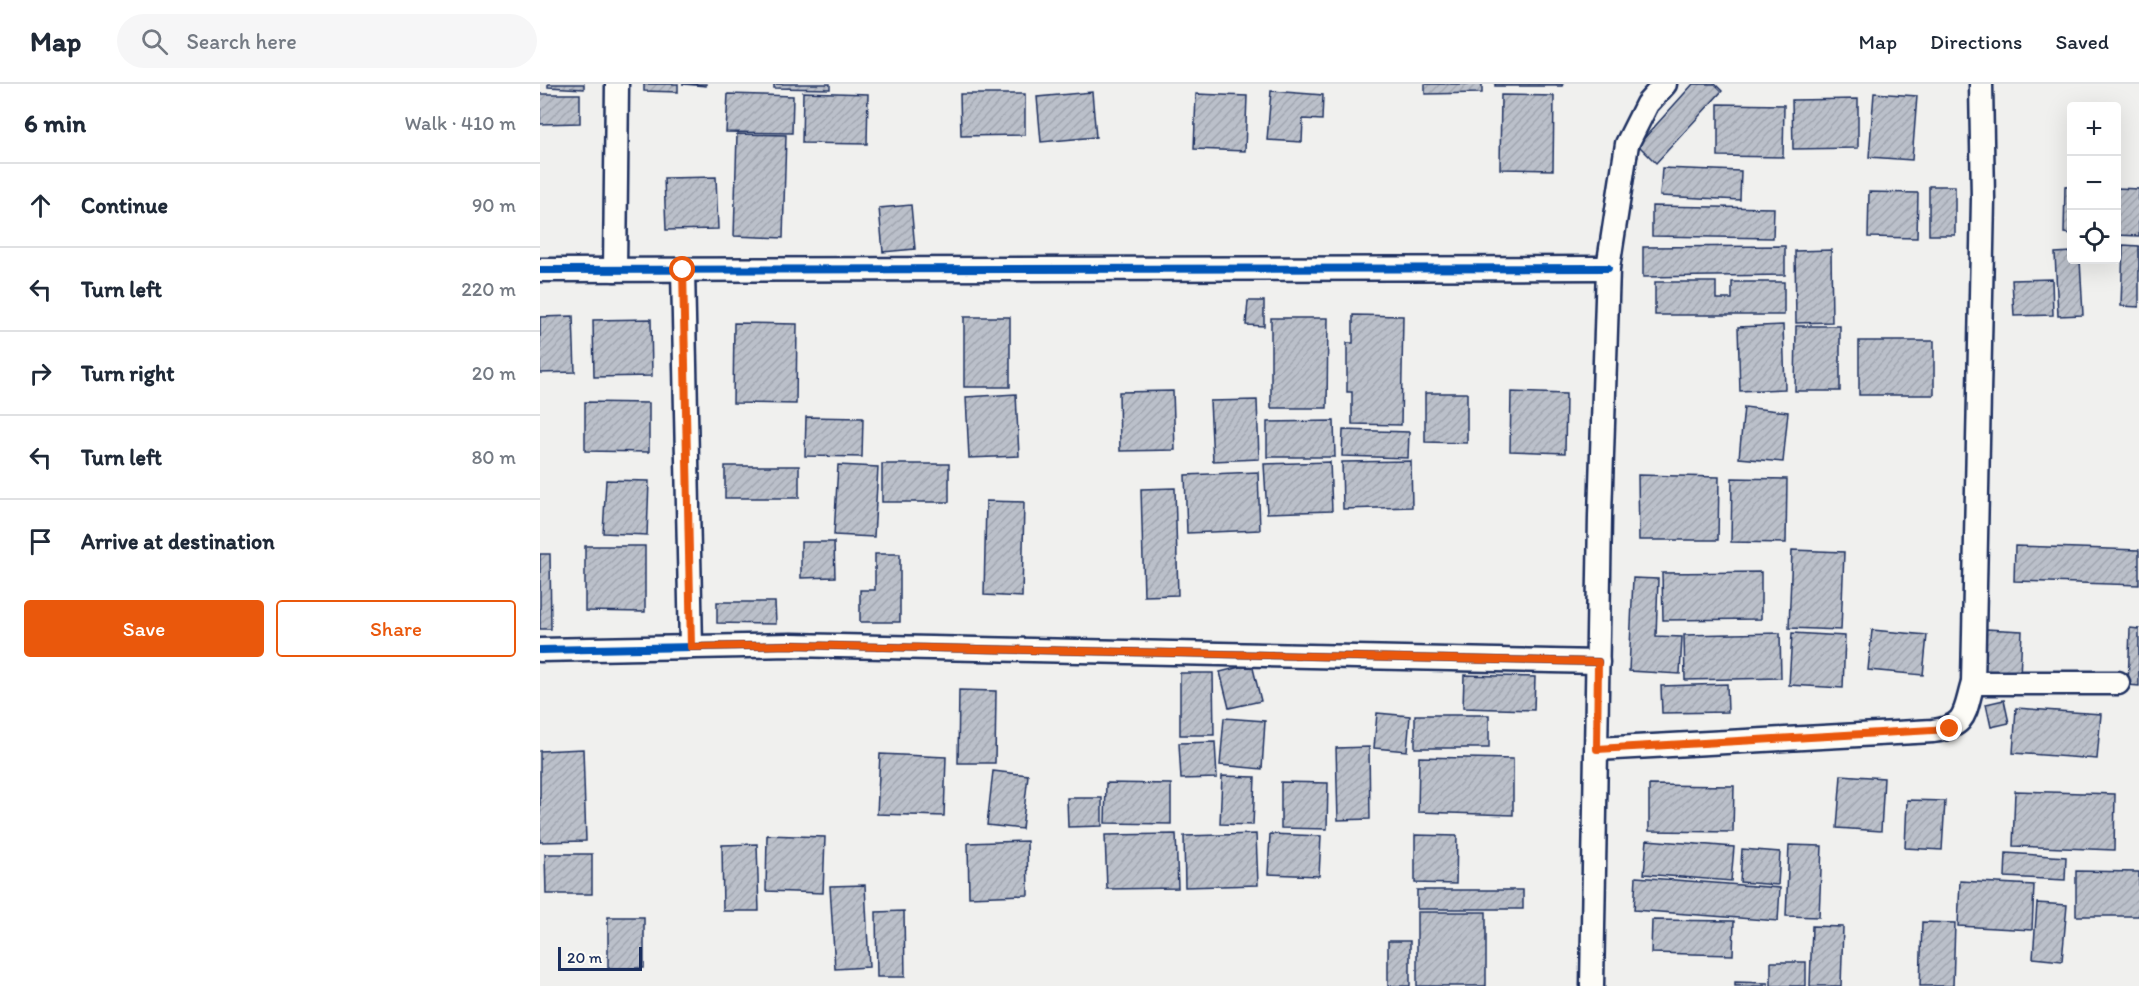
<!DOCTYPE html>
<html lang="en">
<head>
<meta charset="utf-8">
<style>
	:root { --surface:#fff; --page:#f6f6f7; --text:#1f2937; --muted:#747a83; --line:#e0e1e3; --accent:#ea580c }
	body { margin:0; font-family:Itim,sans-serif; background:var(--page); color:var(--text) }
	.controls { position:absolute; right:18px; top:18px; display:grid; overflow:hidden; border-radius:6px; box-shadow:0 6px 24px #0002 }
	.controls button { width:54px; height:54px; display:grid; place-items:center; padding:0; border:0; border-bottom:2px solid var(--line); background:var(--surface); color:var(--text); font:30px sans-serif }
	.scale { position:absolute; left:18px; bottom:15px; width:84px; box-sizing:border-box; padding-left:6px; border:3px solid #1b2f5e; border-top:0; font-size:16px; line-height:21px; white-space:nowrap; color:#1b2f5e; -webkit-text-stroke:4px #fdfcf7; paint-order:stroke }
	.stop { position:absolute; width:18px; height:18px; margin:-14px; border:4px solid #ea580c; border-radius:50%; background:#fff }
	.stop.end { background:#ea580c; border-color:#fff; box-shadow:0 2px 6px #0008 }
	.list { margin:0; padding:0; list-style:none }
	h2 { display:flex; justify-content:space-between; align-items:center; height:78px; margin:0; padding:0 24px; font-size:26px }
	h2 small { font-size:20px; font-weight:400; color:var(--muted) }
	.list li { display:grid; grid-template-columns:39px 1fr auto; gap:18px; align-items:center; box-sizing:border-box; height:84px; padding:0 24px; border-top:2px solid var(--line) }
	.list b { display:block; font-size:22px; white-space:nowrap }
	.list em { font-size:20px; font-style:normal; color:var(--muted) }
	.actions { display:flex; gap:12px; padding:18px 24px }
	.actions a { flex:1; padding:14px 0; border:2px solid var(--accent); border-radius:6px; text-align:center; font-size:21px; color:var(--accent) }
	.actions .main { background:var(--accent); color:#fff }
	.icon { flex:none; width:33px; height:33px; fill:none; stroke:currentColor; stroke-width:2; stroke-linecap:round; stroke-linejoin:round }
	.map { position:relative; flex:none; width:1599px; height:902px; overflow:hidden }
	header { display:flex; align-items:center; gap:36px; box-sizing:border-box; height:84px; padding:0 30px; background:var(--surface); border-bottom:2px solid var(--line) }
	header strong { font-size:28px }
	nav { display:flex; gap:33px; margin-inline-start:auto; font-size:21px }
	.search { width:420px; height:54px; background:var(--page); display:flex; align-items:center; gap:15px; box-sizing:border-box; padding:0 21px; border-radius:33px; color:var(--muted); font-size:22px }
	main { display:flex }
	aside { flex:1; background:var(--surface) }
	.map>svg:first-child { display:block }
	.building { fill:url(#building-hatch); stroke:#1b2f5e; stroke-width:1.5 }
	.lines { fill:none; stroke-linecap:round; stroke-linejoin:round }
	.street-casing { stroke:#1b2f5e; stroke-width:27 }
	.street { stroke:#fdfcf7; stroke-width:22 }
	.cycleway-casing { stroke:#fdfcf7; stroke-width:11 }
	.cycleway { stroke:#0057b8; stroke-width:8 }
	.route { stroke:#ea580c; stroke-width:8 }
</style>
</head>
<body>
<header>
<strong>Map</strong>
<div class="search"><svg class="icon" aria-label="search" viewBox="0 0 24 24"><circle cx="10" cy="10" r="6"/><path d="M15 15l6 6"/></svg>Search here</div>
<nav><a>Map</a><a>Directions</a><a>Saved</a></nav>
</header>
<main>
<aside>
<h2>6 min<small>Walk · 410 m</small></h2>
<ul class="list">
<li><svg class="icon" aria-label="ahead" viewBox="0 0 24 24"><path d="M12 20V5M6 11l6-6 6 6"/></svg><div><b>Continue</b></div><em>90 m</em></li>
<li><svg class="icon" aria-label="left" viewBox="0 0 24 24"><path d="M17 20v-9H6M10 6l-5 5 5 5"/></svg><div><b>Turn left</b></div><em>220 m</em></li>
<li><svg class="icon" aria-label="right" viewBox="0 0 24 24"><path d="M7 20v-9h11M14 6l5 5-5 5"/></svg><div><b>Turn right</b></div><em>20 m</em></li>
<li><svg class="icon" aria-label="left" viewBox="0 0 24 24"><path d="M17 20v-9H6M10 6l-5 5 5 5"/></svg><div><b>Turn left</b></div><em>80 m</em></li>
<li><svg class="icon" aria-label="arrive" viewBox="0 0 24 24"><path d="M6 21V4h12l-3 4 3 4H6"/></svg><div><b>Arrive at destination</b></div></li>
</ul>
<div class="actions"><a class="main">Save</a><a>Share</a></div>
</aside>
<div class="map">
<svg width="1599" height="902" viewBox="0 0 1599 902">
	<defs>
		<pattern id="building-hatch" width="6" height="6" patternUnits="userSpaceOnUse" patternTransform="scale(1.5)"><rect width="6" height="6" fill="#bbc0ca"/><path d="M-1 1l2-2M0 6l6-6M5 7l2-2" fill="none" stroke="#a0a5b0"/></pattern>
	</defs>
	<rect width="100%" height="100%" fill="#f0f0ee"/>
	<filter id="ink" filterUnits="userSpaceOnUse"><feTurbulence type="fractalNoise" baseFrequency=".0167" numOctaves="2"/><feDisplacementMap in="SourceGraphic" scale="12" xChannelSelector="R" yChannelSelector="G"/><feConvolveMatrix kernelMatrix="1 2 1 2 8 2 1 2 1" color-interpolation-filters="sRGB"/></filter>
	<g filter="url(#ink)">
		<g class="building">
			<polygon points="8,0 44,0 44,5 8,3"/>
			<polygon points="104,0 138,0 138,8 104,7"/>
			<polygon points="142,0 166,0 166,2"/>
			<polygon points="234,0 290,0 290,5 234,4"/>
			<polygon points="885,0 942,0 942,9 885,10"/>
			<polygon points="955,0 1023,0 1022,2 955,2"/>
			<polygon points="1153,0 1175,0 1182,7 1116,79 1098,61"/>
			<polygon points="731,7 783,11 782,36 763,35 762,58 727,56"/>
			<polygon points="263,8 328,10 327,60 262,59"/>
			<polygon points="552,8 556,53 501,58 497,13"/>
			<polygon points="1334,9 1377,12 1372,76 1329,73"/>
			<polygon points="0,10 40,10 40,39 0,40"/>
			<polygon points="188,10 253,12 252,49 186,48"/>
			<polygon points="420,10 485,10 485,51 421,52"/>
			<polygon points="656,10 707,12 705,67 654,65"/>
			<polygon points="961,11 1014,12 1013,86 960,85"/>
			<polygon points="1318,15 1318,64 1253,65 1252,16"/>
			<polygon points="1178,20 1244,21 1243,73 1178,72"/>
			<polygon points="197,50 246,51 243,154 194,152"/>
			<polygon points="1122,84 1201,87 1200,116 1120,112"/>
			<polygon points="176,93 178,145 126,146 124,94"/>
			<rect x="1389" y="102" width="26" height="49"/>
			<polygon points="1525,102 1532,102 1532,150 1524,149"/>
			<polygon points="1576,104 1599,105 1599,152 1576,151"/>
			<polygon points="1329,108 1378,109 1377,154 1328,153"/>
			<polygon points="371,121 375,165 343,168 339,124"/>
			<polygon points="1112,122 1234,124 1233,154 1112,152"/>
			<polygon points="1583,161 1599,162 1599,223 1581,222"/>
			<polygon points="1245,162 1245,191 1103,193 1103,163"/>
			<polygon points="1291,166 1292,238 1256,239 1255,167"/>
			<polygon points="1532,168 1532,176 1540,176 1543,231 1518,232 1515,169"/>
			<polygon points="1512,195 1513,231 1474,232 1472,196"/>
			<polygon points="1115,198 1176,198 1176,215 1192,215 1192,198 1244,198 1244,231 1115,231"/>
			<polygon points="708,217 724,217 724,242 706,241"/>
			<polygon points="813,231 863,232 861,341 812,340 812,308 807,308 807,259 813,259"/>
			<polygon points="33,232 35,288 0,289 0,233"/>
			<rect x="424" y="233" width="46" height="70"/>
			<polygon points="731,234 788,234 787,324 731,324"/>
			<polygon points="111,235 112,292 54,293 53,236"/>
			<polygon points="194,239 257,240 256,320 193,319"/>
			<polygon points="1243,241 1245,305 1200,307 1198,243"/>
			<polygon points="1256,242 1300,242 1300,307 1255,307"/>
			<rect x="1319" y="257" width="75" height="54"/>
			<polygon points="633,307 635,366 580,367 579,308"/>
			<polygon points="971,308 1026,310 1025,369 970,367"/>
			<polygon points="885,309 927,309 927,359 885,358"/>
			<polygon points="476,310 479,372 429,374 426,313"/>
			<polygon points="717,316 719,375 673,377 670,317"/>
			<polygon points="45,318 109,319 109,368 45,367"/>
			<polygon points="1204,323 1248,328 1243,378 1199,374"/>
			<polygon points="266,333 323,334 322,373 265,372"/>
			<polygon points="794,337 795,373 727,373 727,338"/>
			<polygon points="803,346 869,348 868,374 802,372"/>
			<polygon points="871,377 872,423 803,425 802,378"/>
			<polygon points="790,378 792,427 727,429 724,380"/>
			<rect x="342" y="380" width="67" height="38"/>
			<polygon points="298,381 338,383 334,453 294,451"/>
			<rect x="185" y="382" width="74" height="32"/>
			<polygon points="718,388 720,446 647,449 645,391"/>
			<polygon points="1098,391 1179,393 1178,456 1099,456"/>
			<polygon points="1192,394 1247,395 1246,459 1191,458"/>
			<polygon points="66,396 109,397 107,451 63,449"/>
			<polygon points="635,404 638,511 604,512 601,405"/>
			<polygon points="446,417 484,418 482,513 444,511"/>
			<polygon points="261,458 294,458 295,493 261,494"/>
			<polygon points="45,462 105,462 105,528 45,527"/>
			<polygon points="1475,462 1599,466 1599,501 1474,497"/>
			<polygon points="1252,466 1304,468 1301,546 1249,544"/>
			<polygon points="0,470 10,470 11,545 0,545"/>
			<polygon points="335,470 360,470 360,538 320,538 320,506 335,506"/>
			<polygon points="1221,488 1221,535 1123,536 1122,489"/>
			<polygon points="1093,494 1118,495 1116,552 1142,553 1140,590 1089,587"/>
			<polygon points="177,518 235,518 236,540 177,539"/>
			<polygon points="1590,544 1599,545 1599,602 1588,601"/>
			<polygon points="1446,545 1482,547 1480,594 1444,593"/>
			<polygon points="1332,546 1387,551 1383,591 1328,586"/>
			<polygon points="1240,549 1241,594 1145,596 1144,551"/>
			<polygon points="1252,549 1305,552 1303,604 1249,601"/>
			<polygon points="712,580 721,617 689,624 680,588"/>
			<polygon points="640,589 673,589 674,651 640,651"/>
			<polygon points="924,591 995,593 994,626 923,624"/>
			<polygon points="1187,600 1188,628 1122,629 1121,602"/>
			<polygon points="419,606 456,607 455,679 418,679"/>
			<polygon points="1464,616 1469,639 1451,643 1446,620"/>
			<polygon points="1476,624 1561,630 1557,675 1473,669"/>
			<polygon points="837,629 870,632 867,667 834,664"/>
			<rect x="875" y="631" width="74" height="33"/>
			<polygon points="684,634 725,637 722,685 680,681"/>
			<polygon points="675,658 677,694 641,695 639,659"/>
			<polygon points="829,663 830,735 798,736 796,664"/>
			<polygon points="43,665 46,757 0,758 0,667"/>
			<polygon points="340,670 406,673 404,732 337,730"/>
			<polygon points="879,673 973,675 973,731 878,728"/>
			<polygon points="453,687 488,691 482,745 447,741"/>
			<polygon points="1301,691 1344,694 1341,747 1297,744"/>
			<polygon points="682,692 715,693 713,741 680,740"/>
			<polygon points="741,698 788,699 787,745 741,744"/>
			<polygon points="566,699 631,700 631,740 565,739"/>
			<polygon points="1109,701 1194,702 1193,748 1109,747"/>
			<polygon points="1475,707 1575,710 1574,766 1473,762"/>
			<polygon points="527,714 562,714 562,742 528,743"/>
			<polygon points="1367,716 1405,717 1402,766 1365,764"/>
			<polygon points="636,750 638,804 567,805 565,751"/>
			<polygon points="716,750 718,801 645,803 644,752"/>
			<polygon points="730,750 781,752 779,792 728,790"/>
			<polygon points="227,751 285,753 283,809 226,807"/>
			<polygon points="875,751 917,752 916,800 875,799"/>
			<polygon points="1107,756 1194,763 1191,797 1104,790"/>
			<polygon points="487,757 488,811 429,813 428,759"/>
			<polygon points="217,760 219,827 183,827 182,761"/>
			<polygon points="1249,761 1282,762 1279,833 1246,832"/>
			<polygon points="1202,765 1240,768 1238,801 1200,798"/>
			<polygon points="1466,769 1526,773 1525,796 1465,793"/>
			<polygon points="5,770 52,770 52,810 6,810"/>
			<polygon points="1536,787 1599,788 1599,832 1536,832"/>
			<polygon points="1096,793 1240,804 1238,837 1094,826"/>
			<polygon points="1420,797 1494,801 1492,846 1418,842"/>
			<polygon points="325,801 329,883 295,885 290,802"/>
			<rect x="877" y="806" width="106" height="19"/>
			<polygon points="1497,819 1527,821 1522,877 1493,874"/>
			<polygon points="364,827 365,893 337,893 336,828"/>
			<rect x="877" y="828" width="69" height="74"/>
			<rect x="68" y="833" width="36" height="51"/>
			<polygon points="1112,836 1194,837 1193,871 1111,869"/>
			<polygon points="1382,838 1415,839 1413,902 1380,902"/>
			<polygon points="1272,842 1303,843 1301,902 1270,902"/>
			<rect x="848" y="857" width="22" height="45"/>
			<rect x="1231" y="878" width="35" height="24"/>
			<polygon points="1195,898 1228,899 1228,902 1195,902"/>
		</g>
		<g class="lines">
			<defs>
				<g id="street">
					<polyline points="0,186 1068,184"/>
					<polyline points="75,186 77,0"/>
					<polyline points="143,186 151,563"/>
					<polyline points="0,566 251,561 1058,578"/>
					<polyline points="1433,599 1578,599"/>
					<path d="M1057,665L1393,647C1428,642 1424,628 1433,599L1443,115L1441,0"/>
					<polyline points="1052,902 1060,432 1068,184 1087,60 1107,20 1125,0"/>
				</g>
			</defs>
			<use href="#street" class="street-casing"/>
			<use href="#street" class="street"/>
			<defs>
				<g id="cycleway">
					<polyline points="0,186 1068,184"/>
					<polyline points="0,566 251,561 1058,578"/>
				</g>
			</defs>
			<use href="#cycleway" class="cycleway-casing"/>
			<use href="#cycleway" class="cycleway"/>
		</g>
	</g>
	<g class="lines" filter="url(#ink)">
		<polyline class="route" points="143,186 151,563 252,561 1058,578 1057,665 1410,645"/>
	</g>
</svg>
<div class="controls">
<button>+</button>
<button>−</button>
<button><svg class="icon" aria-label="locate" viewBox="0 0 24 24"><circle cx="12" cy="12" r="6"/><path d="M12 2v4M12 18v4M2 12h4M18 12h4"/></svg></button>
</div>
<div class="scale">20 m</div>
<div class="stop" style="left:143px;top:186px"></div>
<div class="stop end" style="left:1410px;top:645px"></div>
</div>
</main>
</body>
</html>
